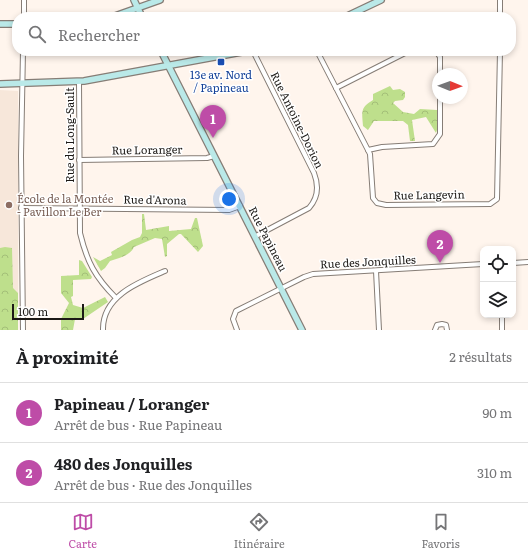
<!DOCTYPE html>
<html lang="fr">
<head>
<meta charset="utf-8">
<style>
	:root { --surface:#fff; --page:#f6f6f6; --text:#202124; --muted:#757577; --line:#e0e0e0; --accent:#be4ca7 }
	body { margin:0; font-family:Literata,serif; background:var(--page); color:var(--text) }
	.controls { position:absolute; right:12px; bottom:12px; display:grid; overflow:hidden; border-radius:8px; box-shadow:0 2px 6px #0003 }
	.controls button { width:36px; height:36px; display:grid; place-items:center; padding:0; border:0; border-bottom:1px solid var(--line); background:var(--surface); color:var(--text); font:20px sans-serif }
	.compass { position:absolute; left:432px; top:68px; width:36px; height:36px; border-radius:50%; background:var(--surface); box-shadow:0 2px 6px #0003; rotate:91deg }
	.scale { position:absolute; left:12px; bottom:10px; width:72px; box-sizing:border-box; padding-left:4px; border:2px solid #1c1916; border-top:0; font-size:11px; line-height:14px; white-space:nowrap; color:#1c1916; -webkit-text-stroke:3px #fff; paint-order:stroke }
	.you { position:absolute; left:229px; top:199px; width:14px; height:14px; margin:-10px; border:3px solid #fff; border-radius:50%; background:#1a73e8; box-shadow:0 0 0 6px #1a73e833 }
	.badge { display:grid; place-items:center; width:26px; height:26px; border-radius:50%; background:var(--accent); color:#fff; font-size:13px; font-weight:700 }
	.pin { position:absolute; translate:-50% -33px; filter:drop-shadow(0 1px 2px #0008) }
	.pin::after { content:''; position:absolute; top:21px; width:14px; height:12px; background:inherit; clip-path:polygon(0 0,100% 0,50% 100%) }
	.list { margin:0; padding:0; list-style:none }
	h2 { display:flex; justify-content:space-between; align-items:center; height:52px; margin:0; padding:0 16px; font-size:17px }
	h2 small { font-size:13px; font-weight:400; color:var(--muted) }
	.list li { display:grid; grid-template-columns:26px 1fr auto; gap:12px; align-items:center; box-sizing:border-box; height:60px; padding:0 16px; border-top:1px solid var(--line) }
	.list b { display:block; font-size:15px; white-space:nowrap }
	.list p { margin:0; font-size:13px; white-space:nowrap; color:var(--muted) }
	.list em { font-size:13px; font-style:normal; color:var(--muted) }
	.icon { flex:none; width:22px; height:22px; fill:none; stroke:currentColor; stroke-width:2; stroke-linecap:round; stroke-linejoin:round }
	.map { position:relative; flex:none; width:528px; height:330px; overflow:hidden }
	.search { position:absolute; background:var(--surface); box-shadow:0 2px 6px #0003; left:12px; right:12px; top:12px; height:44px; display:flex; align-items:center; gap:10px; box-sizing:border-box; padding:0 14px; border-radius:16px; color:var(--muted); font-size:15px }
	.sheet { height:172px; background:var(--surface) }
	nav { display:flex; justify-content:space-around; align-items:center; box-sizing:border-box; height:56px; border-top:1px solid var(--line); background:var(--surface); font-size:11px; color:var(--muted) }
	nav a { display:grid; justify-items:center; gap:2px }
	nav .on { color:var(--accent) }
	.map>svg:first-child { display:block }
	.built { fill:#f7e7da }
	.forest { fill:url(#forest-crowns) }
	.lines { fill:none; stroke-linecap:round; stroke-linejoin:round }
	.street-casing { stroke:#867d76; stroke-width:6 }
	.secondary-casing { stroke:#867d76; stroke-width:8 }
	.street { stroke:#fff; stroke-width:4 }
	.secondary { stroke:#bae9e8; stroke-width:5.5 }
	.transit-dot { fill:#1a4fb4; stroke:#fff; stroke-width:1.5 }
	.education-dot { fill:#8d6e63; stroke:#fff; stroke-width:1.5 }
	.labels { text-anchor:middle; stroke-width:3; stroke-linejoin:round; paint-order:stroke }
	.transit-label { font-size:11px; fill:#164399; stroke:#fff }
	.street-label { font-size:11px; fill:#1c1916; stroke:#fff }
	.education-label { font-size:11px; fill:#785e54; stroke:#fff; text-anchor:start }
</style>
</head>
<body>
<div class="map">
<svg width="528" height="330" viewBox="0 0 528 330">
	<defs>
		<pattern id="forest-crowns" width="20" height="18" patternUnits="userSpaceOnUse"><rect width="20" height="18" fill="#bedf8c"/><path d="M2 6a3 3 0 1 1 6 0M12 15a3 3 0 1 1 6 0" fill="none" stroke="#a3bf78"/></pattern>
	</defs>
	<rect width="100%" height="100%" fill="#fff5ed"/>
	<polygon class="built" points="0,90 18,91 18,330 0,330"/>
	<g class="forest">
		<path d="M390,86L393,90L400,89L405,92V97L403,100L395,101L393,103L403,112L414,114L420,109L437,110V130L436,133L426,117L412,120L415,141H410L408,125L403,121H374L368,130L363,126C362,111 360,108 373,100V94Z"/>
		<path d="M142,214H144L146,230L169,226V231L191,229L195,218H197L203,246L198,252L181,234H179L167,244V256L165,257L162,239L155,238L134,247C130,256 119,258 110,261L105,268L101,271L93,257L100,261L112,255L111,252L132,240L140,237L142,233Z"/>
		<polygon points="5,247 12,248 13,288 18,293 18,330 0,330 0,248"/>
		<polygon points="79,260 82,261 92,277 91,279 73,280 73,296 71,297 73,305 83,308 105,297 108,302 83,319 75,319 73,330 61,330 61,319 69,303 61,293 61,276 79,275"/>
	</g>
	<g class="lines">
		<defs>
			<g id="street">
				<polyline points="24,17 24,0"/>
				<polyline points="500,17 500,0"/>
				<path d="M253,51L314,173C319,186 318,198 309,208L256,236"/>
				<polyline points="317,51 370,154 373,198 377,203 386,205 490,204 497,199 500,51"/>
				<polyline points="436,51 440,57 440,74"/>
				<path d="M79,82L80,233C87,262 95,277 116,298"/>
				<polyline points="336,88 409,51"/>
				<polyline points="368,150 382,147 433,144 440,134 440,98"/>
				<polyline points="79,160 207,158 214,156"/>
				<polyline points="21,208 229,210 240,206"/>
				<polyline points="513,263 528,262"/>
				<polyline points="376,271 379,330"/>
				<polyline points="502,315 502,330"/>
				<polyline points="23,330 21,156 23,51"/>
				<path d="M103,330C102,296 139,282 165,271"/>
				<polyline points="237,330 233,319 236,311 304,277 313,274 483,264"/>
				<polyline points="435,330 437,325 442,324 446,325 447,330"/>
			</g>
			<g id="secondary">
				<polyline points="134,0 142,17"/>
				<polyline points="112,17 160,0"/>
				<polyline points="345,17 381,0"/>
				<polyline points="0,24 17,24"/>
				<polyline points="161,51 302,330"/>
				<polyline points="0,84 84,81 247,51"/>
			</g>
		</defs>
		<use href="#street" class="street-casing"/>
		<use href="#secondary" class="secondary-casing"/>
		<use href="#street" class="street"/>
		<use href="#secondary" class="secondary"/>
	</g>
	<rect class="transit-dot" x="217" y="58" width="8" height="8" rx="2"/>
	<circle class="education-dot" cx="9" cy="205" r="4"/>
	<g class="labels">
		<g class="transit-label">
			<text x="221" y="79">13e av. Nord<tspan x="221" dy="13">/ Papineau</tspan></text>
		</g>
		<g class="street-label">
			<text transform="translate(297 120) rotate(64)" y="4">Rue Antoine-Dorion</text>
			<text transform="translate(70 135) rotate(-90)" y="4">Rue du Long-Sault</text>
			<text transform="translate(147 150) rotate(-1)" y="4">Rue Loranger</text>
			<text transform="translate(429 195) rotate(-1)" y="4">Rue Langevin</text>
			<text transform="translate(155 200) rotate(1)" y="4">Rue d'Arona</text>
			<text transform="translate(268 239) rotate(63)" y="4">Rue Papineau</text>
			<text transform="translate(368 262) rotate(-3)" y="4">Rue des Jonquilles</text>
		</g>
		<g class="education-label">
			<text x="17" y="203">École de la Montée<tspan x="17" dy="13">- Pavillon Le Ber</tspan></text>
		</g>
	</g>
</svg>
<div class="controls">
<button><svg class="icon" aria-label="locate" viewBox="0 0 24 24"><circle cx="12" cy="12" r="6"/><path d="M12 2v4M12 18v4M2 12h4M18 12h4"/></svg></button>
<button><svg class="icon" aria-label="layers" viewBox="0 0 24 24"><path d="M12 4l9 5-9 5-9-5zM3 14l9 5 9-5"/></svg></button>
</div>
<svg class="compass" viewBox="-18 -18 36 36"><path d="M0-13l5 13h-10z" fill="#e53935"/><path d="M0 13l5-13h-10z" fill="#757577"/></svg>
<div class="scale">100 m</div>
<div class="you"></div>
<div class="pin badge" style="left:213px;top:138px">1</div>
<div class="pin badge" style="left:440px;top:263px">2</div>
<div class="search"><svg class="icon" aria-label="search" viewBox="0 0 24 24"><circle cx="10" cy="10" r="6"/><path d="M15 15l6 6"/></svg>Rechercher</div>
</div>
<section class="sheet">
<h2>À proximité<small>2 résultats</small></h2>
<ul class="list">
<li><span class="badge">1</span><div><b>Papineau / Loranger</b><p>Arrêt de bus · Rue Papineau</p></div><em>90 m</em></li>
<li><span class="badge">2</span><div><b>480 des Jonquilles</b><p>Arrêt de bus · Rue des Jonquilles</p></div><em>310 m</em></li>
</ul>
</section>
<nav>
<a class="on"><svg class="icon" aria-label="map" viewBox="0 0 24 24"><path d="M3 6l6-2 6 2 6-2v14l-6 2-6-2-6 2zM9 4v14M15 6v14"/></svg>Carte</a>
<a><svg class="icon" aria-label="directions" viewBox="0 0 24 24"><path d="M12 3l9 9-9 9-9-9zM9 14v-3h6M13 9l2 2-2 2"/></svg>Itinéraire</a>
<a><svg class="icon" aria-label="saved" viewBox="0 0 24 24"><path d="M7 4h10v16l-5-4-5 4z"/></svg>Favoris</a>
</nav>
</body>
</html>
